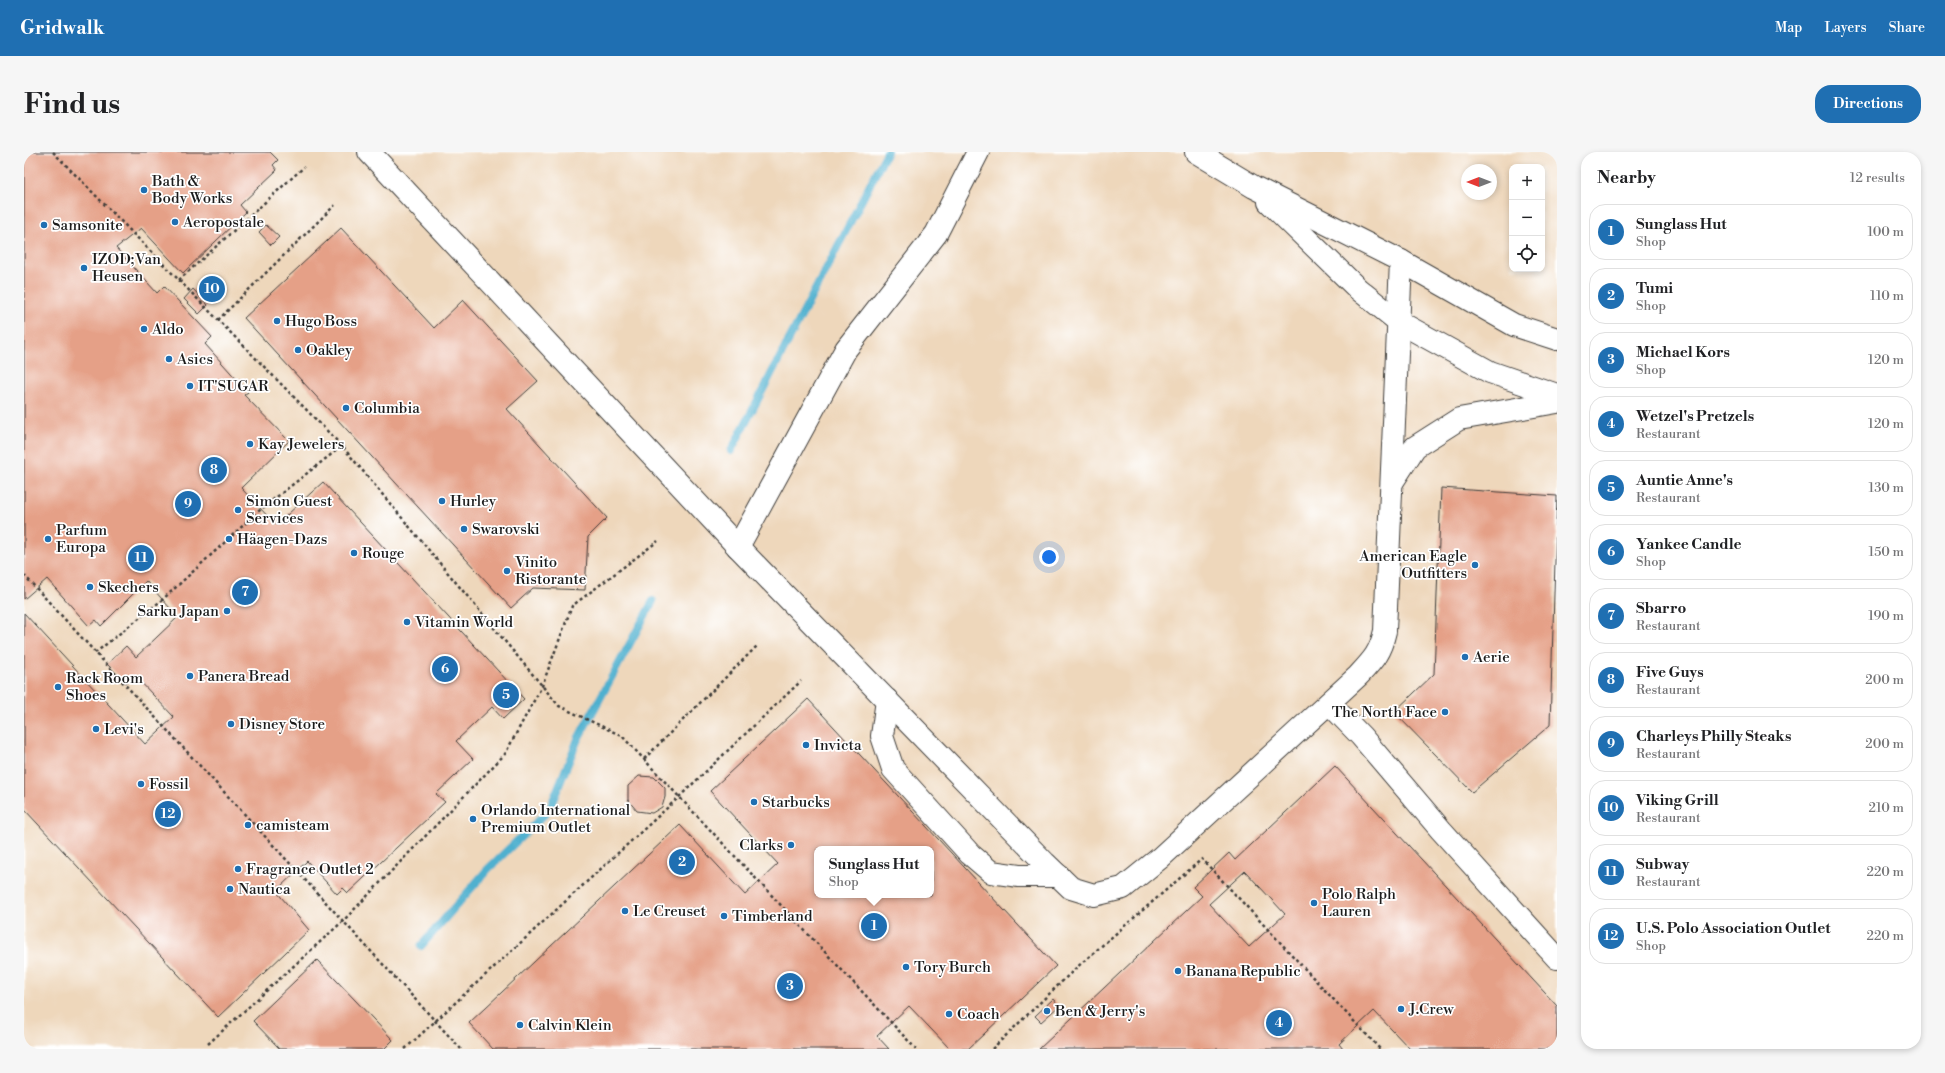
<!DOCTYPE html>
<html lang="en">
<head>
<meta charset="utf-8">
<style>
	:root { --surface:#fff; --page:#f6f6f6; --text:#202124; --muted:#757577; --line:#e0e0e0; --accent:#1f6fb2 }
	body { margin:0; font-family:"Libre Bodoni",serif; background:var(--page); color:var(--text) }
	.controls { position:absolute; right:12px; top:12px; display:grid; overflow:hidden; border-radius:8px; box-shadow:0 2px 6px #0003 }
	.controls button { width:36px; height:36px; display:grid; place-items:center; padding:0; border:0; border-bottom:1px solid var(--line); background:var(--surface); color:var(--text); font:20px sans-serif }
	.compass { position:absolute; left:1437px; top:12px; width:36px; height:36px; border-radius:50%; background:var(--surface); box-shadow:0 2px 6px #0003; rotate:270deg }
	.you { position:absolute; left:1025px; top:405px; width:14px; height:14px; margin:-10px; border:3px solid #fff; border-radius:50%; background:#1a73e8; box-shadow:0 0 0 6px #1a73e833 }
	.badge { display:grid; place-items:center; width:26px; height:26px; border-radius:50%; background:var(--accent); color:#fff; font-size:13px; font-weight:700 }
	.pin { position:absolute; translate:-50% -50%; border:2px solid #fff; box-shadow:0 1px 4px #0006 }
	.popup { position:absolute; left:790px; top:694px; width:120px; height:52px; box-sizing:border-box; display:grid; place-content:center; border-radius:8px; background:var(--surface); filter:drop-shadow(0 1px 3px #0005); font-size:13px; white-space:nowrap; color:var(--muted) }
	.popup b { font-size:15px; color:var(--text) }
	.popup::after { content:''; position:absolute; left:50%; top:100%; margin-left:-8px; border:8px solid transparent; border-top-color:var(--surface) }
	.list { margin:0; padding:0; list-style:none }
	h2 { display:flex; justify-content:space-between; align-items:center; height:52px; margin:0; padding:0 16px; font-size:17px }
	h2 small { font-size:13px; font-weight:400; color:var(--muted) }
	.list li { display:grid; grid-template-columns:26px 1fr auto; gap:12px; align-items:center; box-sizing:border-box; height:56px; margin:0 8px 8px; padding:0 8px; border:1px solid var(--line); border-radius:16px }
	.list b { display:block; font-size:15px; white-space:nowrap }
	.list p { margin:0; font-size:13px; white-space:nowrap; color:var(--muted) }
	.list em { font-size:13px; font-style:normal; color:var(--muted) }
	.icon { flex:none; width:22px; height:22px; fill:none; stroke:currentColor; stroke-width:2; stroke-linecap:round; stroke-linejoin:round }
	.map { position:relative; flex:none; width:1533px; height:897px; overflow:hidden; border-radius:16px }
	header { display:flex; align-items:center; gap:24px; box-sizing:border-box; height:56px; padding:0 20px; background:var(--accent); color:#fff }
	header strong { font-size:19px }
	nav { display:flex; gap:22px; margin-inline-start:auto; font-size:14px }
	.intro { display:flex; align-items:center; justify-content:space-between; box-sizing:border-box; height:96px; padding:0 24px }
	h1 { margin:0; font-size:28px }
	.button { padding:10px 18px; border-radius:16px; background:var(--accent); color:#fff; font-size:14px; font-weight:700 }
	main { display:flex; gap:24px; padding:0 24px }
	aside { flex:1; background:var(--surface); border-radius:16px; box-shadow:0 2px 6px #0003 }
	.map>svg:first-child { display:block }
	.built { fill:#eed7bb; fill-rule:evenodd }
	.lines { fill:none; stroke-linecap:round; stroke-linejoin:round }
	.stream { stroke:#50b0cf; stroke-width:8 }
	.building { fill:#e5a087; fill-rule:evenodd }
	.minor-casing { stroke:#3d3b38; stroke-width:24 }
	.path { stroke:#3d3b38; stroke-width:2.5; stroke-dasharray:3 3; stroke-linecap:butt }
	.minor { stroke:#fff; stroke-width:22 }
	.poi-dot { fill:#1f6fb2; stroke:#fff; stroke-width:1.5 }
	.labels { text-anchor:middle; stroke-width:3.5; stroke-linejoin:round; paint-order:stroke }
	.poi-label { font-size:15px; fill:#1c1c1c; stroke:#fff; text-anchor:start }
</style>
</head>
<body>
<header>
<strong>Gridwalk</strong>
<nav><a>Map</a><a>Layers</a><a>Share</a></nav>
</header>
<div class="intro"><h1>Find us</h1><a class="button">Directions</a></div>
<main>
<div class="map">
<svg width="1533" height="897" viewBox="0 0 1533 897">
	<rect width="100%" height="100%" fill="#fff"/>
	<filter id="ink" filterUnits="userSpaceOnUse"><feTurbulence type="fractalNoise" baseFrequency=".025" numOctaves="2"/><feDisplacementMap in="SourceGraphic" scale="8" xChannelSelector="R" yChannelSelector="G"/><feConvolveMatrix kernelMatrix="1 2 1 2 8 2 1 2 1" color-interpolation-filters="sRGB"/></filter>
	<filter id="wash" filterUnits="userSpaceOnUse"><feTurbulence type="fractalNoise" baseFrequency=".012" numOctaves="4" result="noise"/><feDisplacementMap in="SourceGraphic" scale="16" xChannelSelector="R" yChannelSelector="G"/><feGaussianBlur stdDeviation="0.9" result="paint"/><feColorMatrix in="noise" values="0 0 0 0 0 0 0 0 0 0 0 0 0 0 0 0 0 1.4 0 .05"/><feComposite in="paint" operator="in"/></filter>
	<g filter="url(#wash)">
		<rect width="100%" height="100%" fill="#f7e9d6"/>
		<path class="built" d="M0,0H1533V897H1ZM1488,15H1518V117H1488ZM1443,18H1467V42H1443ZM793,697H907V743H793Z"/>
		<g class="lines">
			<g class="stream">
				<polyline points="707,299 863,0"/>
				<polyline points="397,794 464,717 525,658 554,587 629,449"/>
			</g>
		</g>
		<g id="blocks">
			<g class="building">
				<polygon points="0,0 246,0 254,8 249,13 253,18 216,53 222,60 159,121 117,76 92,96 133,141 140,134 188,185 181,192 224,240 220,243 265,289 217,336 252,373 299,330 500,547 479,567 468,555 432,589 449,607 412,642 421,650 324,741 319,736 313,742 283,709 252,739 285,778 194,865 0,657 0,461 121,592 150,565 110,523 102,531 83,512 102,494 112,505 154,465 122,429 77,474 72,468 65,474 23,427 0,447"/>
				<polygon points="242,73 255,85 247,93 235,80"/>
				<polygon points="317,76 410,176 439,148 514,229 483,257 583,366 564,385 561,438 509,436 487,456 220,166"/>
				<polygon points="186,125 200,140 191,149 176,134"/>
				<polygon points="169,137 184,153 175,162 160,147"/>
				<polygon points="1417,336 1533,344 1526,573 1448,640 1370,560 1410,522"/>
				<path d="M784,547L1032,814L944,897H926L885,854L853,884L865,897H469L445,871L656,673L721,743L754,712L686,639ZM793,697H907V743H793Z"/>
				<path d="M1311,614L1533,854V897H1386L1350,859L1315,892L1319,897H1015L1178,744L1169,735L1205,701L1211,708ZM1221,719L1261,762L1225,795L1185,752Z"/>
				<polygon points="615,624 630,625 641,636 641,645 638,655 628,661 613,659 604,648 604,634"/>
				<polygon points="293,808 369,888 360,897 256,897 229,869"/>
				<polygon points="1029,847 1035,854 1017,870 1011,864"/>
			</g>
		</g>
	</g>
	<g filter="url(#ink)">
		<use href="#blocks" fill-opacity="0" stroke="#3d3b38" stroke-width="1"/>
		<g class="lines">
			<defs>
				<g id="minor">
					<path d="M345,0L714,395L1021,711L1047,736L1070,743L1099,736L1136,706L1334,524C1349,508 1356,501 1361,479L1377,109"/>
					<polyline points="1172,0 1230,35 1377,109 1490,173 1533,187"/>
					<polyline points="1245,50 1334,137 1375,170 1466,220 1533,243"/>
					<polyline points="1369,329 1391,295 1435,267 1533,250"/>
					<polyline points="714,395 822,197 912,82 954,0"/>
					<polyline points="863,548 858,584 869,617 946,702 967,720 995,724 1035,724"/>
					<polyline points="1305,551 1337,584 1417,678 1533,806"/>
				</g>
			</defs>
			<use href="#minor" class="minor-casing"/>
			<g class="path">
				<polyline points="29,0 318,294 535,554 598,584 892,897"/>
				<polyline points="155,128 280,15"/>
				<polyline points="194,168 311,53"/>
				<polyline points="0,423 437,897"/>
				<polyline points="71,501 138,448 236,358 318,294"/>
				<polyline points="620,607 734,493"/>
				<polyline points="184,892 319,769 481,602 518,534 548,454 634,389"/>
				<polyline points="381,897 655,645 777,529"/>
				<polyline points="968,897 1052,816 1178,707 1356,897"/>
			</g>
			<use href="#minor" class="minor"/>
		</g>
	</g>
	<g class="poi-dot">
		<circle cx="120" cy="38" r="4"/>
		<circle cx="151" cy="70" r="4"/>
		<circle cx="20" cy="73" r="4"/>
		<circle cx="60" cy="116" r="4"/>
		<circle cx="253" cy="169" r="4"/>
		<circle cx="120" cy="177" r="4"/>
		<circle cx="274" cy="198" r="4"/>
		<circle cx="145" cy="207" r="4"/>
		<circle cx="166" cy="234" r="4"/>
		<circle cx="322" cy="256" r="4"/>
		<circle cx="226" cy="292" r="4"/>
		<circle cx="418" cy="349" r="4"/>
		<circle cx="214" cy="358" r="4"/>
		<circle cx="440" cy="377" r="4"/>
		<circle cx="24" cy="387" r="4"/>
		<circle cx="205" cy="387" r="4"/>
		<circle cx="330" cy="401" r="4"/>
		<circle cx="1451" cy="413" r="4"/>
		<circle cx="483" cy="419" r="4"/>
		<circle cx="66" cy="435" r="4"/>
		<circle cx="203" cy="459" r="4"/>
		<circle cx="383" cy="470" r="4"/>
		<circle cx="1441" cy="505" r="4"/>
		<circle cx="166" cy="524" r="4"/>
		<circle cx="34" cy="535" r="4"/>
		<circle cx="1421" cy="560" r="4"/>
		<circle cx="207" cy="572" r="4"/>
		<circle cx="72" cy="577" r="4"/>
		<circle cx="782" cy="593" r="4"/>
		<circle cx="117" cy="632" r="4"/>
		<circle cx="730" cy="650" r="4"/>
		<circle cx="449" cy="667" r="4"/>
		<circle cx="224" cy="673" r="4"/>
		<circle cx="767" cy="693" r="4"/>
		<circle cx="214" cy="717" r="4"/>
		<circle cx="206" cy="737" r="4"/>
		<circle cx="1290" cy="751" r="4"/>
		<circle cx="601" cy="759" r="4"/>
		<circle cx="700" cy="764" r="4"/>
		<circle cx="882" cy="815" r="4"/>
		<circle cx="1154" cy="819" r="4"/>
		<circle cx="1377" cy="857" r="4"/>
		<circle cx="1023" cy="859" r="4"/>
		<circle cx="925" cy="862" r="4"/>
		<circle cx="496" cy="873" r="4"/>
	</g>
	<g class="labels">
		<g class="poi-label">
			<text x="128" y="34">Bath &amp;<tspan x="128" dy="17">Body Works</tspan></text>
			<text x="159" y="75">Aeropostale</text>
			<text x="28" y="78">Samsonite</text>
			<text x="68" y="112">IZOD;Van<tspan x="68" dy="17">Heusen</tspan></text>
			<text x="261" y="174">Hugo Boss</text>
			<text x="128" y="182">Aldo</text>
			<text x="282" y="203">Oakley</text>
			<text x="153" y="212">Asics</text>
			<text x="174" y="239">IT'SUGAR</text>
			<text x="330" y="261">Columbia</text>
			<text x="234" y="297">Kay Jewelers</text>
			<text x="222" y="354">Simon Guest<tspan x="222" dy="17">Services</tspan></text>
			<text x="426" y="354">Hurley</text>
			<text x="448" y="382">Swarovski</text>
			<text x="32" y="383">Parfum<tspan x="32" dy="17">Europa</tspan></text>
			<text x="213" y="392">Häagen-Dazs</text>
			<text x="338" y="406">Rouge</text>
			<text x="1443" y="409" text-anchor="end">American Eagle<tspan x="1443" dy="17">Outfitters</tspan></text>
			<text x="491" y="415">Vinito<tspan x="491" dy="17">Ristorante</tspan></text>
			<text x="74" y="440">Skechers</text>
			<text x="195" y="464" text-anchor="end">Sarku Japan</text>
			<text x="391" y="475">Vitamin World</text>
			<text x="1449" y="510">Aerie</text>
			<text x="174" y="529">Panera Bread</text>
			<text x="42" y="531">Rack Room<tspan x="42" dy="17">Shoes</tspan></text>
			<text x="1413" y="565" text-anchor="end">The North Face</text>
			<text x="215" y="577">Disney Store</text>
			<text x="80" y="582">Levi's</text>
			<text x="790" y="598">Invicta</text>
			<text x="125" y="637">Fossil</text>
			<text x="738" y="655">Starbucks</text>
			<text x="457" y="663">Orlando International<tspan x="457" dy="17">Premium Outlet</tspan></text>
			<text x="232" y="678">camisteam</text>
			<text x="759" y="698" text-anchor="end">Clarks</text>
			<text x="222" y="722">Fragrance Outlet 2</text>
			<text x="214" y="742">Nautica</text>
			<text x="1298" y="747">Polo Ralph<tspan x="1298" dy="17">Lauren</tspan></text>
			<text x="609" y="764">Le Creuset</text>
			<text x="708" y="769">Timberland</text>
			<text x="890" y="820">Tory Burch</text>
			<text x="1162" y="824">Banana Republic</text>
			<text x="1385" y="862">J.Crew</text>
			<text x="1031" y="864">Ben &amp; Jerry's</text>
			<text x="933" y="867">Coach</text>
			<text x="504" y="878">Calvin Klein</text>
		</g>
	</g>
</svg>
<div class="controls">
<button>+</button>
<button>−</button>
<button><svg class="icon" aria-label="locate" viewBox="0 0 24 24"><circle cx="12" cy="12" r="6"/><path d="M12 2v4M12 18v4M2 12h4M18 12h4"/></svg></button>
</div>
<svg class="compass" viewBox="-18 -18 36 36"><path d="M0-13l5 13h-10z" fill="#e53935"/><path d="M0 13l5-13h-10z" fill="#757577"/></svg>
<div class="you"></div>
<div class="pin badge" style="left:850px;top:774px">1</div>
<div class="popup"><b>Sunglass Hut</b>Shop</div>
<div class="pin badge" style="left:658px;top:710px">2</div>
<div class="pin badge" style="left:766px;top:834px">3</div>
<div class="pin badge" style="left:1255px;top:871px">4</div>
<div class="pin badge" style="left:482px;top:543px">5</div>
<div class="pin badge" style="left:421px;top:517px">6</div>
<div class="pin badge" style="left:221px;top:440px">7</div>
<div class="pin badge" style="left:190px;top:318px">8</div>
<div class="pin badge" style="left:164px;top:352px">9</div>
<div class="pin badge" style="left:188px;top:137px">10</div>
<div class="pin badge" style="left:117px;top:406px">11</div>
<div class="pin badge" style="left:144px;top:662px">12</div>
</div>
<aside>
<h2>Nearby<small>12 results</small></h2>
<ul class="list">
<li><span class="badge">1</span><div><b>Sunglass Hut</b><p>Shop</p></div><em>100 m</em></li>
<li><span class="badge">2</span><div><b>Tumi</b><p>Shop</p></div><em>110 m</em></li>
<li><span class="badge">3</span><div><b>Michael Kors</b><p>Shop</p></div><em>120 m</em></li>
<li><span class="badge">4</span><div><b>Wetzel's Pretzels</b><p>Restaurant</p></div><em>120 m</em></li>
<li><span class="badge">5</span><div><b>Auntie Anne's</b><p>Restaurant</p></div><em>130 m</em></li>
<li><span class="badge">6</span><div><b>Yankee Candle</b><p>Shop</p></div><em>150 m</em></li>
<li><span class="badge">7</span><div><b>Sbarro</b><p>Restaurant</p></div><em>190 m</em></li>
<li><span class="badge">8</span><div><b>Five Guys</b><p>Restaurant</p></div><em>200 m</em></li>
<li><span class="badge">9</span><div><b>Charleys Philly Steaks</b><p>Restaurant</p></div><em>200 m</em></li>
<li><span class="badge">10</span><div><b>Viking Grill</b><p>Restaurant</p></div><em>210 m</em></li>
<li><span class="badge">11</span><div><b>Subway</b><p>Restaurant</p></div><em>220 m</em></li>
<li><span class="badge">12</span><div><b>U.S. Polo Association Outlet</b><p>Shop</p></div><em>220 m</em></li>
</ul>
</aside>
</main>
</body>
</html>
